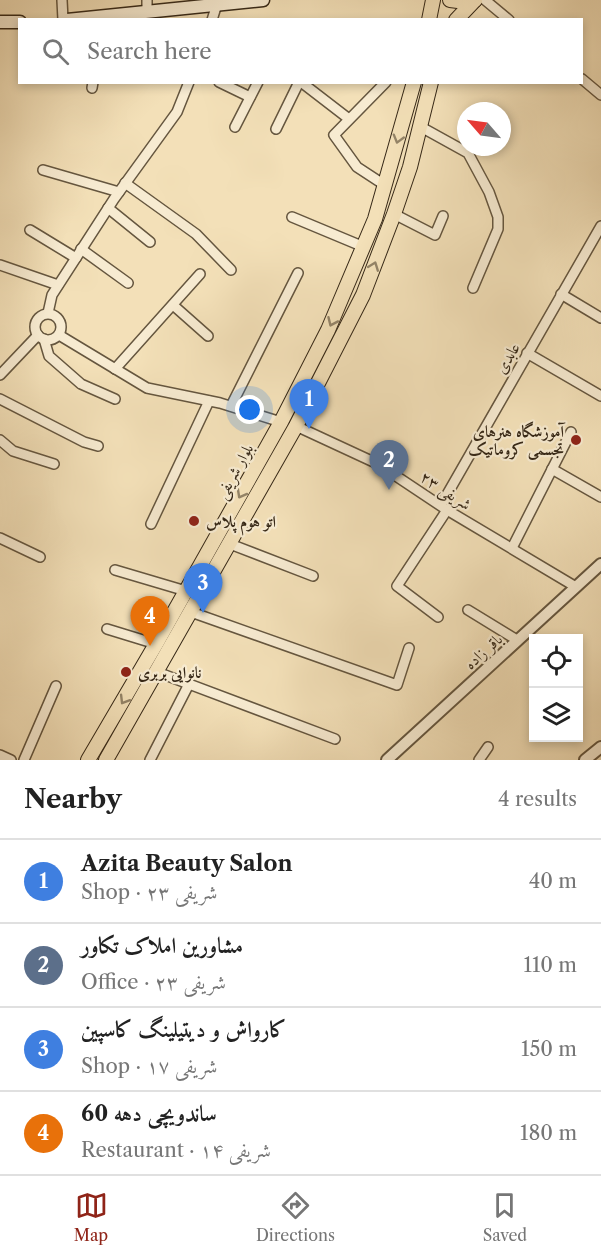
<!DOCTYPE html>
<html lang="en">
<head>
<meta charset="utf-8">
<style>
	:root { --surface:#fff; --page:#f2f2f2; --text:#222; --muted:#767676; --line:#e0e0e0; --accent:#8f2418 }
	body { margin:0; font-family:"Libre Caslon Text",Amiri,serif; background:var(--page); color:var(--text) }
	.controls { position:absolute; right:18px; bottom:18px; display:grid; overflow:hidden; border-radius:0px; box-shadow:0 3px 9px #0003 }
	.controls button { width:54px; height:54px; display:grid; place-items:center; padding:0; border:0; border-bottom:2px solid var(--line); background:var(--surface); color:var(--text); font:30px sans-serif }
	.compass { position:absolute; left:457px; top:102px; width:54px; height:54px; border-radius:50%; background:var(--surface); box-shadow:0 3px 9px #0003; rotate:298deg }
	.you { position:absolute; left:250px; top:410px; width:21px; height:21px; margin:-15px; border:4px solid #fff; border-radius:50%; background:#1a73e8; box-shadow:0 0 0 9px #1a73e833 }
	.badge { display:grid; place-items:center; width:39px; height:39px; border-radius:50%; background:var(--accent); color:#fff; font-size:20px; font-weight:700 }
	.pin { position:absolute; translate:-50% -50px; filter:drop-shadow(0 2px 3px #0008) }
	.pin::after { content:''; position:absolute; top:32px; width:21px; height:18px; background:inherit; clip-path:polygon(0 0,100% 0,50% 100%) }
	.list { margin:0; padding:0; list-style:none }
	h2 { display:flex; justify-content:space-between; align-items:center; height:78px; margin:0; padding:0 24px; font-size:26px }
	h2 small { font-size:20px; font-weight:400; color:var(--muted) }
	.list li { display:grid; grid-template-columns:39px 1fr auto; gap:18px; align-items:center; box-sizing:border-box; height:84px; padding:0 24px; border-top:2px solid var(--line) }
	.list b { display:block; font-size:22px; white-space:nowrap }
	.list p { margin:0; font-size:20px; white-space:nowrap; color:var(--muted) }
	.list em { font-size:20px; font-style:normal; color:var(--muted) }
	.icon { flex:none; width:33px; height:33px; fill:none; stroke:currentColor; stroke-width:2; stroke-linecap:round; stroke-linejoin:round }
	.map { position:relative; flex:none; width:601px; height:760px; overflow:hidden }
	.search { position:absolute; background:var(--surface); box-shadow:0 3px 9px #0003; left:18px; right:18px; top:18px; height:66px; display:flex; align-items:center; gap:15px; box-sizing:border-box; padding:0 21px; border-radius:0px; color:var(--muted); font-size:22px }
	.sheet { height:414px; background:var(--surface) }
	nav { display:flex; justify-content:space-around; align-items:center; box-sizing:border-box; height:84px; border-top:2px solid var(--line); background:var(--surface); font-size:16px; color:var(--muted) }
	nav a { display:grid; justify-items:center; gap:3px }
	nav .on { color:var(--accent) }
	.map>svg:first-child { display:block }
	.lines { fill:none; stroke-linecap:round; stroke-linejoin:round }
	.minor-casing { stroke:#65563f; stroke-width:12 }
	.tertiary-casing { stroke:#65563f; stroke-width:14 }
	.secondary-casing { stroke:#362817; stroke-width:15 }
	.primary-casing { stroke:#362817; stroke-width:16 }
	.minor { stroke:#f7ebd1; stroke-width:9 }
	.tertiary { stroke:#f7ebd1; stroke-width:10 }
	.secondary { stroke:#f7ebd1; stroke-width:12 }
	.primary { stroke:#f3e0b8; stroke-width:14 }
	.oneway { stroke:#948468 }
	.poi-dot { fill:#8f2418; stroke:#f7ebd1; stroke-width:2 }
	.labels { text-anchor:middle; stroke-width:4.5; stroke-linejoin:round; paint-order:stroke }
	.street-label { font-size:16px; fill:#362817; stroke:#f7ebd1 }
	.poi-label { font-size:16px; font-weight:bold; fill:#362817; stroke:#f7ebd1; text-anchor:start }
</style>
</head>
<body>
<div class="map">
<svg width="601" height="760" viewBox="0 0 601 760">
	<rect width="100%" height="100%" fill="#f3e0b8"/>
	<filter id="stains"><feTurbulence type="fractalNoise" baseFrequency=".00333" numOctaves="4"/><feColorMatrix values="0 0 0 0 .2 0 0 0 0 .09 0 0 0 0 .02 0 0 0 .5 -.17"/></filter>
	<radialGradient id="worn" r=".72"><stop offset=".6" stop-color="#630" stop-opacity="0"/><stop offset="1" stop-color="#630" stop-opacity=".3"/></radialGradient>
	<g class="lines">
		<defs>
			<g id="minor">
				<polyline points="62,0 63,20"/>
				<polyline points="485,0 509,20"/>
				<polyline points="147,11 147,0"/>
				<polyline points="212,20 217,4"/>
				<polyline points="582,79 601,95"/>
				<polyline points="219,82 250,97"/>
				<polyline points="301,82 349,119"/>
				<polyline points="92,88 93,82"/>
				<polyline points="235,127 258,82"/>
				<polyline points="421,127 468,153 489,192 498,217 498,229 473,288"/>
				<polyline points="276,129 299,82"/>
				<polyline points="43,170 119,192"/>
				<polyline points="125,183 196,234 231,270"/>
				<polyline points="386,186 357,167 334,135 386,82"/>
				<polyline points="108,208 150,242"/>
				<polyline points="394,214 435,235 443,216"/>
				<polyline points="292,217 364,247"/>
				<polyline points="30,230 76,258"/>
				<polyline points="81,249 128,283"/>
				<polyline points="0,265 58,285"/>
				<polyline points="561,294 601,318"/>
				<polyline points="173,305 208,336"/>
				<polyline points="48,313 52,295 114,199 177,112 189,82"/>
				<circle cx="48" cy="327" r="13"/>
				<polyline points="59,335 147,388 220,403 281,422"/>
				<polyline points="44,339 49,356 81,384 115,399"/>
				<polyline points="527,353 601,396"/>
				<polyline points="115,369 200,274"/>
				<polyline points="0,375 38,335"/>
				<polyline points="0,399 84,442 98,446"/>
				<polyline points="231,406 298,273"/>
				<polyline points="296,426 378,464 447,510 576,587"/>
				<polyline points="0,440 13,451 54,464"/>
				<polyline points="552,469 601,497"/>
				<polyline points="441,505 601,226"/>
				<polyline points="151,524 209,401"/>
				<polyline points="0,538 40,557"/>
				<polyline points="230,544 313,576"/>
				<polyline points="512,548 571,432"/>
				<polyline points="115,570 186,591"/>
				<polyline points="468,610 517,640"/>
				<polyline points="191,612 397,685 409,648"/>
				<polyline points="438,617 397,586 447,510"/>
				<polyline points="107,629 156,644"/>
				<polyline points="157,672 335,739"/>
				<polyline points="0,755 11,760"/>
				<polyline points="24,760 56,686"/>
				<polyline points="150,760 189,684"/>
				<polyline points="479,760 488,747"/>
			</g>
			<g id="tertiary">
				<polyline points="387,760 601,564"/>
				<polyline points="585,760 601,747"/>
			</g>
			<g id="secondary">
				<polyline points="67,20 263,0"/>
				<polyline points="0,22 20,22"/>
			</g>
			<g id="primary">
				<polyline points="450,0 466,2 475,0"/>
				<polyline points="429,20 433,0"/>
				<polyline points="456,20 475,0"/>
				<polyline points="88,760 156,644 281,422 328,330 375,219 414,82"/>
				<polyline points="106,760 296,426 363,295 394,214 410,167 431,82"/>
			</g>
		</defs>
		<use href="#minor" class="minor-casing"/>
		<use href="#tertiary" class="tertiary-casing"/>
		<use href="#secondary" class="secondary-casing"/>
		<use href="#primary" class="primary-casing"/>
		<use href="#minor" class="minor"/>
		<use href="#tertiary" class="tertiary"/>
		<use href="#secondary" class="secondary"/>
		<use href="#primary" class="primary"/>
	</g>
	<defs><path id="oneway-chevron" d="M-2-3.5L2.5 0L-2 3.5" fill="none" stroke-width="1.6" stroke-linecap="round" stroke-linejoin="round" transform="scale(1.5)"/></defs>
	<g class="oneway">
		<use href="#oneway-chevron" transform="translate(398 139) rotate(106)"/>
		<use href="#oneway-chevron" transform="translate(374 266) rotate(-69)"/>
		<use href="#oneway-chevron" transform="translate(332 322) rotate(114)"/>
		<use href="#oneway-chevron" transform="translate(241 494) rotate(119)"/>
		<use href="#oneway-chevron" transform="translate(124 700) rotate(121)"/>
	</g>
	<g class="poi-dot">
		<circle cx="576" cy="440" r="6"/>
		<circle cx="194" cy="521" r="6"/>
		<circle cx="126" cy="672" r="6"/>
	</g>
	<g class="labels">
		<g class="street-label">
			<text transform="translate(507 358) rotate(-60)" y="6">عابدی</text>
			<text transform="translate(234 471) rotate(-61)" y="6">بلوار شریفی</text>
			<text transform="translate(446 490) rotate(33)" y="6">شریفی ۲۳</text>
			<text transform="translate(483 651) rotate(-42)" y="6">باقر زاده</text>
		</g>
		<g class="poi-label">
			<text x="564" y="437" text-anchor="end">آموزشگاه هنرهای<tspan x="564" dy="18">تجسمی کروماتیک</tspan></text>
			<text x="206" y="527">اتو هوم پلاس</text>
			<text x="138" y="678">نانوایی بربری</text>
		</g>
	</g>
	<rect width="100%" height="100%" filter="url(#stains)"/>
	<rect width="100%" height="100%" fill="url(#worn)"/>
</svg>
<div class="controls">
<button><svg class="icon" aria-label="locate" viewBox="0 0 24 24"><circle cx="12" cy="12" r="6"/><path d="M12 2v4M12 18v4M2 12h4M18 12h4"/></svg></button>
<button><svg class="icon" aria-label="layers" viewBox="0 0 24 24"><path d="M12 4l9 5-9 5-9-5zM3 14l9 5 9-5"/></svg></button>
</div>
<svg class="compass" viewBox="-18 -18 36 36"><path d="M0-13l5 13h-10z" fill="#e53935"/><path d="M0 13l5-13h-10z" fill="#767676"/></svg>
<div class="you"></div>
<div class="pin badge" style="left:309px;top:429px;background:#3f7fe0">1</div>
<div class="pin badge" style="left:389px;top:490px;background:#5c6f8a">2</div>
<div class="pin badge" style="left:203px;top:613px;background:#3f7fe0">3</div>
<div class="pin badge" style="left:150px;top:646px;background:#e8710a">4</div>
<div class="search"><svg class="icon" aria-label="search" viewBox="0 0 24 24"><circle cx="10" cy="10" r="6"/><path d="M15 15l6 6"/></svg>Search here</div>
</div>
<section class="sheet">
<h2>Nearby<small>4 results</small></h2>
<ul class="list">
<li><span class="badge" style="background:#3f7fe0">1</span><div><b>Azita Beauty Salon</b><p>Shop · شریفی ۲۳</p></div><em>40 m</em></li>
<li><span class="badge" style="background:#5c6f8a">2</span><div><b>مشاورین املاک تکاور</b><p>Office · شریفی ۲۳</p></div><em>110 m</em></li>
<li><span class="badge" style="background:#3f7fe0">3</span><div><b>کارواش و دیتیلینگ کاسپین</b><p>Shop · شریفی ۱۷</p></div><em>150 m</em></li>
<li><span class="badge" style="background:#e8710a">4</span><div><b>ساندویچی دهه 60</b><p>Restaurant · شریفی ۱۴</p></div><em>180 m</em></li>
</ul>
</section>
<nav>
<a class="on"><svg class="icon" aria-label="map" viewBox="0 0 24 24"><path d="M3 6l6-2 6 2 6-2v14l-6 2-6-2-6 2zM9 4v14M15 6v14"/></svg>Map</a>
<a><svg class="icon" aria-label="directions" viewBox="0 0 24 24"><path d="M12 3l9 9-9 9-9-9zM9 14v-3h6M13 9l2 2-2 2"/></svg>Directions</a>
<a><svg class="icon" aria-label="saved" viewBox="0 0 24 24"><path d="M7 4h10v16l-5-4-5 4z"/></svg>Saved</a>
</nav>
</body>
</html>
